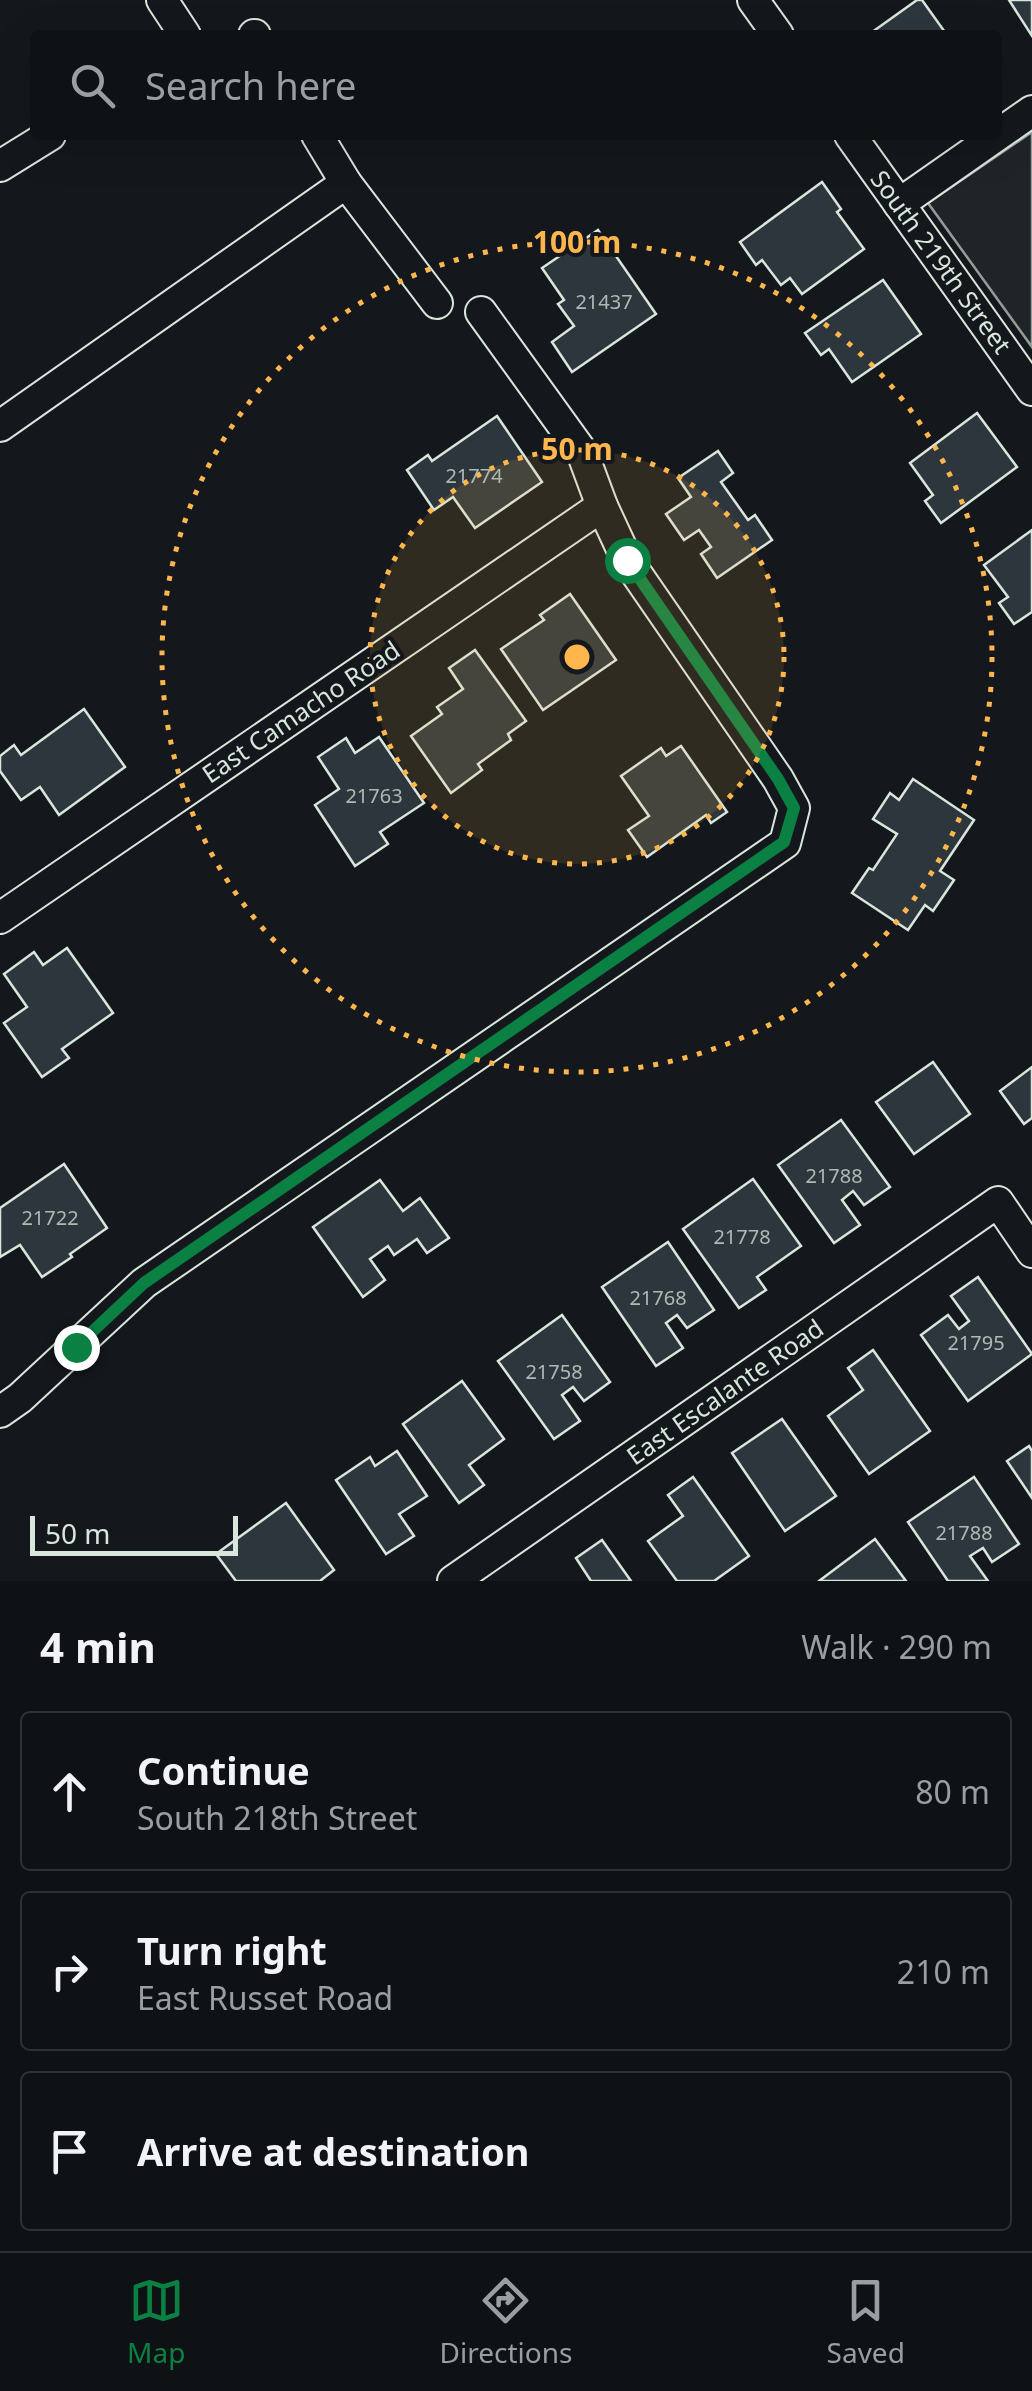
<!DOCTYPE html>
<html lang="en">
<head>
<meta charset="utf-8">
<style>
	:root { --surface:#0f1215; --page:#181b1e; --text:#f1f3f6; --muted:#9b9ea0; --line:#2f3234; --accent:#0b8043 }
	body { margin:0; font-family:"Noto Sans",sans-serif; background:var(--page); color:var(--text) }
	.scale { position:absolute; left:30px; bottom:25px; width:208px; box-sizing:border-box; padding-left:10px; border:5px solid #d8e6dc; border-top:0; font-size:28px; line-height:35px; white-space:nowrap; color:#d8e6dc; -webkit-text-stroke:8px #14181c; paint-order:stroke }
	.stop { position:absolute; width:30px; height:30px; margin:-22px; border:8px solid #0b8043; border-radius:50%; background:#fff }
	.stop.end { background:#0b8043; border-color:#fff; box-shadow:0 2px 10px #0008 }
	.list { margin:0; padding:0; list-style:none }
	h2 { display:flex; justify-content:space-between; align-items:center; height:130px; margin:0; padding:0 40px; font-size:42px }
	h2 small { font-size:32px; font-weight:400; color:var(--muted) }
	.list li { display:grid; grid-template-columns:65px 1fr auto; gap:30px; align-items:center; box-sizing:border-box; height:160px; margin:0 20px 20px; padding:0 20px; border:2px solid var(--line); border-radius:10px }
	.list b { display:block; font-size:38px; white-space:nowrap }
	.list p { margin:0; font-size:32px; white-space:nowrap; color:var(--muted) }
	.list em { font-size:32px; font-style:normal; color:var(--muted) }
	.icon { flex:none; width:55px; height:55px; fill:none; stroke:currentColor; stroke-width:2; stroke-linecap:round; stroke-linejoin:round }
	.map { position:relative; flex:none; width:1032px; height:1581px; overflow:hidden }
	.search { position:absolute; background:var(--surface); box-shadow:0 10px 40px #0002; left:30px; right:30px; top:30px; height:110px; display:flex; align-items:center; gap:25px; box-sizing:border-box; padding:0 35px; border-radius:10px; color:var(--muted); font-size:38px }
	.sheet { height:670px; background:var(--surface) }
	nav { display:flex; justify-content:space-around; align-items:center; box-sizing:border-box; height:140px; border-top:2px solid var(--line); background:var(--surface); font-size:28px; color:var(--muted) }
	nav a { display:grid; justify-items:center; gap:5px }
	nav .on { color:var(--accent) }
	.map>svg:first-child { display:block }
	.green { fill:#202428; stroke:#939e99; stroke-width:2.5 }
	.building { fill:#2c363c; stroke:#d8e6dc; stroke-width:2.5 }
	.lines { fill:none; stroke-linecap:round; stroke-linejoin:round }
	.minor-casing { stroke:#d8e6dc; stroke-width:34 }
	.minor { stroke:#14181c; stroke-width:30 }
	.route { stroke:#0b8043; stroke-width:12 }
	.ring { fill:none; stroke:#ffb74d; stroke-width:5; stroke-dasharray:5 10 }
	.labels { text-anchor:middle; stroke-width:8; stroke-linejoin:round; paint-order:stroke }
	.number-label { font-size:20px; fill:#adbab4 }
	.street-label { font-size:25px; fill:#d8e6dc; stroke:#14181c }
	.centre { fill:#ffb74d; stroke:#14181c; stroke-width:5 }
	.ring-label { font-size:30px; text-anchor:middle; font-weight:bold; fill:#ffb74d; stroke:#14181c; stroke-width:8; stroke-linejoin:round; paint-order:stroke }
</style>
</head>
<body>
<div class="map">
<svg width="1032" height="1581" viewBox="0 0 1032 1581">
	<rect width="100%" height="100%" fill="#14181c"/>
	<polygon class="green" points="1032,132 1032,347 928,203"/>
	<g class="building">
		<polygon points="917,0 922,0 947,35 868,35"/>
		<polygon points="1009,0 1032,0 1032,36"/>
		<polygon points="822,182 841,209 837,212 864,249 802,294 790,278 781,285 762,260 756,265 740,242"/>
		<polygon points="598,230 656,314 572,372 552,342 574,326 558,304 564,300 542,268"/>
		<polygon points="883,280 921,334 852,382 829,349 821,355 805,333"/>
		<polygon points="977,413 1017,467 941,523 925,501 933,495 910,463"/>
		<polygon points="497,416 542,482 475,528 453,497 434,510 407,470 428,455 432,461"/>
		<polygon points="718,451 733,473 721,482 748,520 755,515 772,540 717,578 701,554 711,547 699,530 684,540 666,514 691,497 678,478"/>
		<polygon points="1032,530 1032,612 1014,624 999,603 1008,597 984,565"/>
		<polygon points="570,594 616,660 543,710 501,649 544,620 540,615"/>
		<polygon points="475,650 526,721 508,734 511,740 478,764 482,770 451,793 411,736 442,714 437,707 463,689 449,668"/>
		<polygon points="84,709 125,767 59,815 40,787 21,800 0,771 0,756 14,745 21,755"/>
		<polygon points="379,737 424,803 380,832 388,844 355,866 315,805 339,789 318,757 346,738 355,753"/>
		<polygon points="681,746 727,812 711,823 706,815 647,857 628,830 649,816 621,776 661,748 666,756"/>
		<polygon points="913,779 974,820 940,871 954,880 933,911 925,905 908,930 852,893 869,868 873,870 897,834 873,819 890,793 899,800"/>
		<polygon points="67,948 113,1013 62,1049 69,1058 42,1077 4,1023 27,1007 4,974 34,952 43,965"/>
		<polygon points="933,1062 970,1114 914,1154 876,1102"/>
		<polygon points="1032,1067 1032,1118 1024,1124 1000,1091"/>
		<polygon points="841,1120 890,1187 864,1205 853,1191 842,1200 860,1225 834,1243 778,1165"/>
		<polygon points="64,1164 107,1228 70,1254 72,1257 42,1277 20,1245 0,1257 0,1208"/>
		<polygon points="753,1179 801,1246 757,1277 766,1290 739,1308 683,1229"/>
		<polygon points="380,1180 403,1211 420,1198 449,1238 427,1253 417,1239 394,1255 388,1246 370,1259 385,1280 363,1297 313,1227"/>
		<polygon points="668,1242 714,1310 687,1328 677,1315 666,1323 683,1348 656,1366 602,1287"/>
		<polygon points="978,1277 1032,1354 968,1401 921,1335 948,1315 959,1329 969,1321 951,1296"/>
		<polygon points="562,1315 610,1382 584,1401 573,1387 562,1395 580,1421 554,1439 498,1361"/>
		<polygon points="873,1350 930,1431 869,1474 828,1416 863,1390 848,1368"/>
		<polygon points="462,1381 504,1439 469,1465 484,1485 459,1503 403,1424"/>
		<polygon points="782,1419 836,1496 785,1531 732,1453"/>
		<polygon points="1029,1446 1032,1451 1032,1498 1007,1461"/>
		<polygon points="397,1451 427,1496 399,1514 414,1536 386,1554 336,1480 370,1457 375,1466"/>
		<polygon points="693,1477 749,1556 714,1581 677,1581 648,1541 683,1516 668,1495"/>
		<polygon points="974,1477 1019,1544 992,1562 983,1548 970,1556 988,1581 948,1581 908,1522"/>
		<polygon points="286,1503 334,1570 320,1581 236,1581 216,1554"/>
		<polygon points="875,1539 906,1581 819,1581"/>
		<polygon points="602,1540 631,1581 591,1581 576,1558"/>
	</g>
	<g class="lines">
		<defs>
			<g id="minor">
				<polyline points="162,0 185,35"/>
				<polyline points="753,0 778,35"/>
				<polyline points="254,35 255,35"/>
				<polyline points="317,135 346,183 437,303"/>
				<polyline points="850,135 1032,390"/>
				<polyline points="0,166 50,135"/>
				<polyline points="899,204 1032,111"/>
				<polyline points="0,426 346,183"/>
				<polyline points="0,918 602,506"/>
				<polyline points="0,1412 20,1398 144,1283 785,843 794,808 778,779 627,560 602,506 582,452 481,312"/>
				<polyline points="453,1581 998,1202 1032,1252"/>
			</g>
		</defs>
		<use href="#minor" class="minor-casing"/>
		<use href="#minor" class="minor"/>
	</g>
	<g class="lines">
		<polyline class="route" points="76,1347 144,1283 784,842 794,808 778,779 627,560"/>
	</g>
	<circle cx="577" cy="657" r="207" fill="#ffb74d" fill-opacity=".12"/>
	<g class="ring">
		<circle cx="577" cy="657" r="207"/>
		<circle cx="577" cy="657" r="415"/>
	</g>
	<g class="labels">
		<g class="number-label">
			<text x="604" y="309">21437</text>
			<text x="474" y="483">21774</text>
			<text x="374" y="803">21763</text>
			<text x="834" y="1183">21788</text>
			<text x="50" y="1225">21722</text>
			<text x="742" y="1244">21778</text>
			<text x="658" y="1305">21768</text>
			<text x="976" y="1350">21795</text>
			<text x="554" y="1379">21758</text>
			<text x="964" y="1540">21788</text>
		</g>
		<g class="street-label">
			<text transform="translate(941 262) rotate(54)" y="9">South 219th Street</text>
			<text transform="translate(301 712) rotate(-34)" y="9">East Camacho Road</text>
			<text transform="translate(725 1392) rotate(-35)" y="9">East Escalante Road</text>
		</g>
	</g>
	<circle cx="577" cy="657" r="15" class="centre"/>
	<g class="ring-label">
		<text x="577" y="253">100 m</text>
		<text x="577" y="460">50 m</text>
	</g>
</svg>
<div class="scale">50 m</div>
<div class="stop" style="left:627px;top:560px"></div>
<div class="stop end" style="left:76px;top:1347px"></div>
<div class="search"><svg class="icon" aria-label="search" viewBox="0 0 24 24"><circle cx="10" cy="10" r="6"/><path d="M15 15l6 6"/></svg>Search here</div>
</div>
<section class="sheet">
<h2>4 min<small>Walk · 290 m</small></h2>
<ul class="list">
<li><svg class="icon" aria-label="ahead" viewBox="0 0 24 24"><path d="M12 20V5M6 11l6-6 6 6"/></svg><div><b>Continue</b><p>South 218th Street</p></div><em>80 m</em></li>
<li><svg class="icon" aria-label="right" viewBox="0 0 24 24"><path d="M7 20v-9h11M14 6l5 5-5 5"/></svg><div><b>Turn right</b><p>East Russet Road</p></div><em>210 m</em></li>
<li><svg class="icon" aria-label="arrive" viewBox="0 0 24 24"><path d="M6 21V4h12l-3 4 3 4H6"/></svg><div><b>Arrive at destination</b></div></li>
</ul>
</section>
<nav>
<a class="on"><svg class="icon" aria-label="map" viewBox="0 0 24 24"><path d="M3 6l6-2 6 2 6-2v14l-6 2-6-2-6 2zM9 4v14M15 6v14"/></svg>Map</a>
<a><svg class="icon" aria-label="directions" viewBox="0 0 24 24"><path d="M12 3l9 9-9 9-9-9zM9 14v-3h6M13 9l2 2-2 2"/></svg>Directions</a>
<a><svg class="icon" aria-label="saved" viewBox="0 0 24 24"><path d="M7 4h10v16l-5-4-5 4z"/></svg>Saved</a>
</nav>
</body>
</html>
